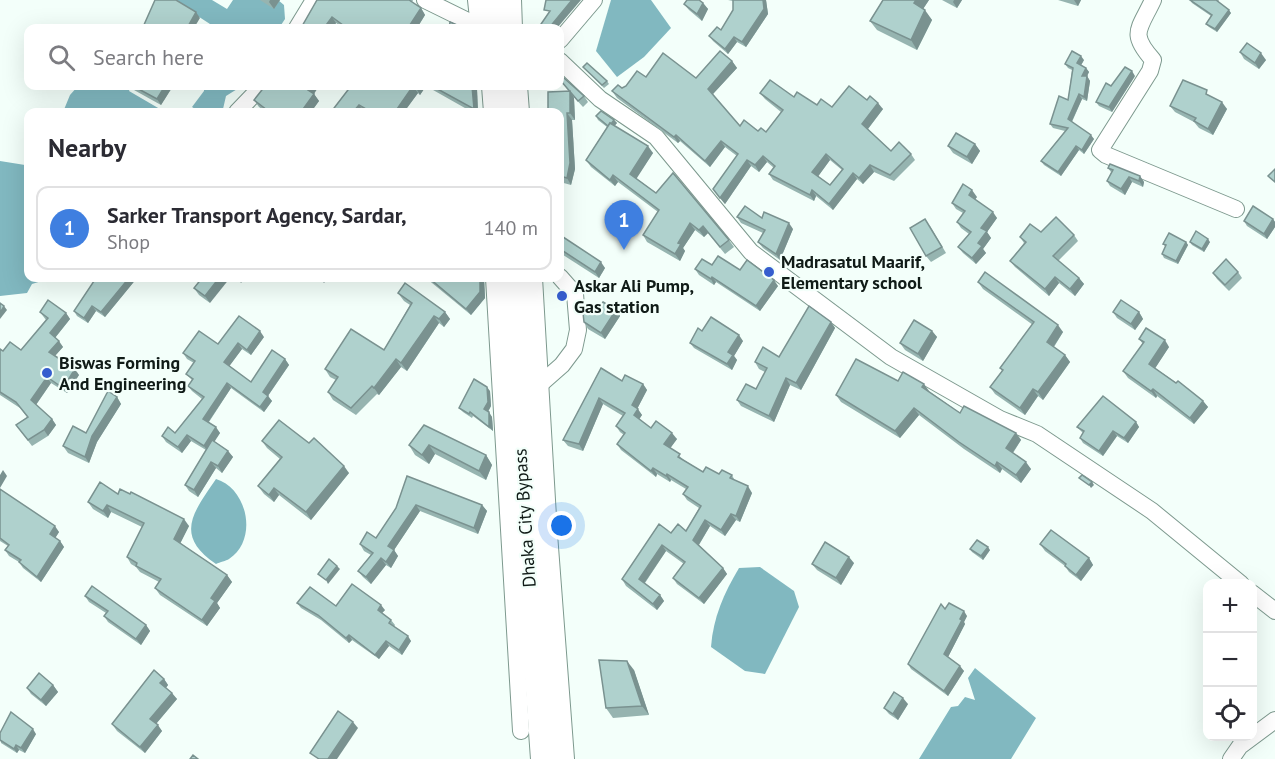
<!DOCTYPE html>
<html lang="en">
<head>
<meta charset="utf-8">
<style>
	:root { --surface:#fff; --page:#f7f7f7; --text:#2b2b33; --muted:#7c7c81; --line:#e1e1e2; --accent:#365dce }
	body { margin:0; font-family:"PT Sans",sans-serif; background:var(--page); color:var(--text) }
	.controls { position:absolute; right:18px; bottom:18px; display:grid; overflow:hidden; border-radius:12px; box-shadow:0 6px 24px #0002 }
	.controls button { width:54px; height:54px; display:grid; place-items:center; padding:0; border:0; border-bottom:2px solid var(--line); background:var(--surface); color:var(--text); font:30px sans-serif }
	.you { position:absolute; left:562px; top:526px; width:21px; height:21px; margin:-15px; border:4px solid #fff; border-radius:50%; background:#1a73e8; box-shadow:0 0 0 9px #1a73e833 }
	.badge { display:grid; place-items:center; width:39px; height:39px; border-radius:50%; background:var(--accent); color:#fff; font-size:20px; font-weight:700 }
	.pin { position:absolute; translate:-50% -50px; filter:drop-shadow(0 2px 3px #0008) }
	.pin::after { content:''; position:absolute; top:32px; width:21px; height:18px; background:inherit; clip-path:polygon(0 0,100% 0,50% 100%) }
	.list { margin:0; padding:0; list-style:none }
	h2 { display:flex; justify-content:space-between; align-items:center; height:78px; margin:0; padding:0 24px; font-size:26px }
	h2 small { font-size:20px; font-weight:400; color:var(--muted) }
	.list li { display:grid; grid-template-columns:39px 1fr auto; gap:18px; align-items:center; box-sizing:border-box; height:84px; margin:0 12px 12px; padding:0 12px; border:2px solid var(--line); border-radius:12px }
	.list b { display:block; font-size:22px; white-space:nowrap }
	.list p { margin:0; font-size:20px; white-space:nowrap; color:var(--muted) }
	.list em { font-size:20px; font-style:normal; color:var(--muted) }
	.icon { flex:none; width:33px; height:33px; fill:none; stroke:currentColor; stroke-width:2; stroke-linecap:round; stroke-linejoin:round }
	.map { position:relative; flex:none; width:1275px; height:759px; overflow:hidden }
	.search { position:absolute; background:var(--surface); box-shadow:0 6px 24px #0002; left:24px; top:24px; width:540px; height:66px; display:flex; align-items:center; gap:15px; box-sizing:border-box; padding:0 21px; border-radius:12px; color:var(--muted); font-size:22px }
	.panel { position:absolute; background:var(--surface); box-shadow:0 6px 24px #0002; left:24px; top:108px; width:540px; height:174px; border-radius:12px }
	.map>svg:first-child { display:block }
	.water { fill:#81b8c0 }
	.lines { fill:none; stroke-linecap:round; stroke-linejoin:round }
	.minor-casing { stroke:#7d998e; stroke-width:18 }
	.highway-casing { stroke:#7d998e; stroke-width:26 }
	.minor { stroke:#fff; stroke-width:16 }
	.highway { stroke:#fff; stroke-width:24 }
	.wall { fill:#96b4b0; fill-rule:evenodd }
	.shaded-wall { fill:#7a9290 }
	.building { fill:#afd1cd; stroke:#7a9290; stroke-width:1.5; fill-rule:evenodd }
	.poi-dot { fill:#365dce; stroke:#f3fffa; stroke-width:2 }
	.labels { text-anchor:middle; stroke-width:4.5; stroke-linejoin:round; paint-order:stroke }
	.poi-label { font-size:18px; font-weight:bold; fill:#101b17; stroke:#f3fffa; text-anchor:start }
	.street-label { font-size:18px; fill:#101b17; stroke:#f3fffa }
</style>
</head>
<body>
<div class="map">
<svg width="1275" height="759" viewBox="0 0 1275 759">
	<rect width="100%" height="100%" fill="#f3fffa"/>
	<g class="water">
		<polygon points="173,0 212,0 227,9 233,0 278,0 284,5 285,19 279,28 208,28 210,24"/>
		<polygon points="611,0 651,0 671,28 644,57 617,77 596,51"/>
		<polygon points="78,86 131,86 129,91 165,112 63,112 70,95"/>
		<path d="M204,86H242L226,96L223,109C213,115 201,114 192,107L204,91Z"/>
		<polygon points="0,161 25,165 28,162 28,278 51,278 32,284 27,293 0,296"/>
		<path d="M216,479C247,488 259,539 229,559C226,561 220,562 216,564C174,535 193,513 216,479Z"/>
		<path d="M760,567L794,591L799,607L765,674L745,671L711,647C713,618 724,593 739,568Z"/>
		<polygon points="975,668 1036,718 1011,759 919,759 951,707 958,706 965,697 975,700 968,678"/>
	</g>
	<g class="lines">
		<defs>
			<g id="minor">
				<polyline points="425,0 482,28"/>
				<polyline points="476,0 479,28"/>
				<path d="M1153,0C1139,30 1129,33 1153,60L1150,71L1100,150L1106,155L1236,209"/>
				<polyline points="297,28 314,0"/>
				<polyline points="560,40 594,0"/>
				<polyline points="560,61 600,99 656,137 751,252 891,357 1000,419 1037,434 1152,511 1241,584"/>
				<polyline points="237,112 262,86"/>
				<polyline points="494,278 521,731"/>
				<polyline points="537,387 562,365 574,349 578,330 575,294 560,277"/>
				<polyline points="1252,593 1275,611"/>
				<polyline points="1231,759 1240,746 1275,720"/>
			</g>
			<g id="highway">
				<polyline points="489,0 490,28"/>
				<polyline points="509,0 510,28"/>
				<polyline points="494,86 496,112"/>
				<polyline points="515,86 517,112"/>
				<polyline points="508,278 543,759"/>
				<polyline points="530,278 545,534 562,759"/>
			</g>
		</defs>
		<use href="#minor" class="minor-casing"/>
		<use href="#highway" class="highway-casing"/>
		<use href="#minor" class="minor"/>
		<use href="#highway" class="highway"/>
	</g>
	<g class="wall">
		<polygon points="260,0 280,0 274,9"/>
		<polygon points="317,0 413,0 412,2 421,8 425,15 417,28 343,28 336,23 333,28 301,28"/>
		<polygon points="728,0 766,0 768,14 746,47 737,42 728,54 713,41 709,36 721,30 733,10 733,1"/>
		<polygon points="883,0 929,0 923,9 932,20 917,50 877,30 870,21"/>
		<polygon points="942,0 962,0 957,8"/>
		<polygon points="1058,0 1081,0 1078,6"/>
		<polygon points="1190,0 1219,0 1218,2 1231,13 1217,32 1209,27 1206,24 1211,16 1192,3"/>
		<polygon points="703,3 708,9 702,21 689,10 684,4"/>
		<polygon points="1240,52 1266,60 1259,69 1244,59"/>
		<polygon points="1084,60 1081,65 1086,68 1089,72 1087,76 1090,81 1087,101 1082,99 1072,122 1094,139 1084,154 1079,150 1061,176 1044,165 1041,161 1065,131 1053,128 1050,124 1068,100 1072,70 1068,68 1065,64"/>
		<path d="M732,61L737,68L713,94L740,126L758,131L766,132L781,112L765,99L760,93L794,97L817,105L832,107L867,100L883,109L868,129L891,151L911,154L915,160L894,181L874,172L863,184L857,179L833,210L816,196L814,201L773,180L769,174L774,168L767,162L759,172L751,166L725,204L713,189L737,156L725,147L710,167L680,141L678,143L617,98L612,91L622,88L646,77L696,78ZM830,160L842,170L830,185L818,176Z"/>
		<polygon points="583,67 607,81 609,84 604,88"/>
		<polygon points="1135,76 1112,112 1099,106 1096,102"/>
		<polygon points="561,81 584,96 588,102 583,107 573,96 574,98 575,120 572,120 575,169 571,185 560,182 560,112 569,91"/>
		<polygon points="131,86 173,86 161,105 134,90"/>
		<polygon points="351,86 481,86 480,90 477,89 478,112 472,112 426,86 420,95 418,93 404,112 366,112 364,111 363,112"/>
		<polygon points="314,94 319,101 311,112 265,112 266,112 259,107 254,100"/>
		<polygon points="1212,97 1227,109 1213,135 1199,128 1194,122 1175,112 1170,106"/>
		<polygon points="596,116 614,120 617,123 614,126 653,153 636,178 656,193 729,240 734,247 725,254 708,233 704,237 695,230 683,248 685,251 680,261 647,242 643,235 658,212 618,182 615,186 591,167 586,160 607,127 598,120"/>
		<polygon points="975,144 980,151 972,164 953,153 948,146"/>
		<polygon points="1108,168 1140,176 1144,182 1143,187 1132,182 1125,195 1110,186 1107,181 1111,172"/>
		<polygon points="977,197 975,199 997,218 987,232 991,238 983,249 986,253 976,264 963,253 958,247 969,234 961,228 957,222 963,213 956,209 952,203"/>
		<polygon points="737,217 762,218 793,229 780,260 763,248 758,242 763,233 741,223"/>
		<polygon points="1273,219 1275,222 1275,227 1267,239 1247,226 1244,221"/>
		<polygon points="930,226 946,253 931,262 926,256"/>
		<polygon points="1041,232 1074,235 1078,241 1058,261 1079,278 1084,284 1075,296 1059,283 1049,296 1015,267 1010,261 1024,243 1020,237"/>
		<polygon points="560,235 605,268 599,278 560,253"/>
		<polygon points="1186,242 1188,245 1178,264 1164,258 1162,254 1166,247 1163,244"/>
		<polygon points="1190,242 1210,242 1204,252 1192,245"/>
		<polygon points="712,265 740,270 778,286 760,311 716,282 714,285 699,275 695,269"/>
		<polygon points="1238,272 1242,278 1229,291 1217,279 1213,273"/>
		<polygon points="96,278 137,278 105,317 96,311 88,323 77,316 74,311"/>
		<polygon points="202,278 210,303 199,295 194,288"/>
		<polygon points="426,278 484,278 485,298 471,315"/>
		<polygon points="978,282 1063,332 1054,347 1065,355 1070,362 1043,400 1038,396 1025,415 995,394 990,387 1002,371 1000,368 1033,325 983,289"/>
		<polygon points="398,293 445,312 450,319 444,327 439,323 407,371 401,367 379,395 377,394 356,415 333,400 328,392 336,380 330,377 325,369 384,350 410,305 404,301"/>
		<polygon points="616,310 620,316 605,339 588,329 584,322 597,311"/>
		<polygon points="40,312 66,313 70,319 55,338 63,347 55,356 79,375 67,393 51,383 36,405 52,419 56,425 48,436 32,446 16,425 27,417 20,408 0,395 0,349 3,351 21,350 46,320"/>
		<polygon points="1113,312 1139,312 1143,319 1135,330 1117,318"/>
		<polygon points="831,322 835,328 801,390 790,385 774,422 741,406 737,400 756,389 765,372 759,369 755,362 779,357"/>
		<polygon points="702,331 743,341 734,356 737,360 732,370 694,348 690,343"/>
		<polygon points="932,331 937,337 923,361 905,350 900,343"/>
		<polygon points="264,337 251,355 242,349 229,366 251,382 285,359 289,365 268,396 272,401 264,412 231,388 209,422 220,433 214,441 228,451 233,457 222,473 216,468 198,497 189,491 185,485 206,450 191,441 182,453 166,442 162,436 175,433 202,399 192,391 188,386 192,380 186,374 194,363 187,359 183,353 218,344"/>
		<polygon points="1139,339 1169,347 1155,368 1203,401 1208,407 1194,424 1157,396 1156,398 1128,378 1123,371 1143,344"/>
		<polygon points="601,368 622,381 643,384 647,390 637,409 642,415 639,419 651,428 677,439 670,448 684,460 703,472 732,475 735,481 752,493 740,522 736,520 725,536 710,526 699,545 723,568 727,574 704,604 677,584 673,578 684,564 666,551 645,583 660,595 664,601 657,610 626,586 622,579 671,533 686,531 699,508 687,500 683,494 686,489 671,480 670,482 657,474 656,477 621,450 617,444 624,435 620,432 616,426 623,416 603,404 583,451 568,446 563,440"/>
		<polygon points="898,381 929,391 960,413 1016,433 1021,440 1013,453 1031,469 1021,483 1002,469 1000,473 964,449 919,415 900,438 841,402 836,395"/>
		<polygon points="490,391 491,406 488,412 492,417 493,431 473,416 472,418 463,412 459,408"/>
		<polygon points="117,397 121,404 97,442 89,463 68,453 63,446 86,433"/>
		<polygon points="1136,422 1139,427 1128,443 1117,436 1103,456 1083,443 1080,438 1083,433 1077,427"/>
		<polygon points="424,425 486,455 492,465 486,480 435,454 429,464 415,455 409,445"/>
		<polygon points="262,441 349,473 311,520 279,495 274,502 264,494 258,486 280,459 267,448"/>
		<polygon points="407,476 482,505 487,511 478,534 420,511 394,550 398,556 391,568 386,565 371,584 363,577 358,571 371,555 364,551 360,544 376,538 396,508"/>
		<polygon points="0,489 59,532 55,538 60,541 64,547 41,582 23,568 19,562 9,556 5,550 8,546 0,541"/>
		<polygon points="118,494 189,526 180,543 227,575 232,582 217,603 220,608 207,626 160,595 155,588 159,582 140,572 136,567 131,564 127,557 142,527 111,512 108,518 93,509 88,502"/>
		<polygon points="1040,544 1089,558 1093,565 1081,581 1069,572 1065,566 1045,551"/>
		<polygon points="970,549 990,550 983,560 972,552"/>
		<polygon points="854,563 841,585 817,570 812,564"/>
		<polygon points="85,596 146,625 150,631 141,645 108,622 104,616 106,613 89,602"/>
		<polygon points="297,603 385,610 382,613 391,620 395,625 394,627 411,641 402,655 389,646 379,659 352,640 349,643 321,620 301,608"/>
		<polygon points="945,609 967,616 964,622 965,624 948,657 964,671 948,696 911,669 908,664"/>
		<polygon points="634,670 649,715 613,718 606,708"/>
		<polygon points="164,679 168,685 166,688 177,699 156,724 162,731 145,753 117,731 112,724"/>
		<polygon points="53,685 58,692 46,706 31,694 27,688"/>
		<polygon points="908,704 898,720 889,714 884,708"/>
		<polygon points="0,733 36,734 25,753 19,750 17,753 1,743"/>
	</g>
	<g class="shaded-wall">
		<polygon points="270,0 280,0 274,9 269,2"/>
		<polygon points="572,0 581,0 557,28 549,28"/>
		<polygon points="763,0 766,0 768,14 746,47 742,42"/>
		<polygon points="916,0 929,0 921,12 914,3"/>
		<polygon points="954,0 962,0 957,8 953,2"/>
		<polygon points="1074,0 1081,0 1078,6"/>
		<polygon points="703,3 708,9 702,21 697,14"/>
		<polygon points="421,8 425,15 417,28 408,28"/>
		<polygon points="925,10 932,20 917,50 911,40"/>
		<polygon points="1229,10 1231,13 1217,32 1215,29"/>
		<polygon points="196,12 200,18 194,28 187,28"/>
		<polygon points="332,17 336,23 333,28 324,28"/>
		<polygon points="734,37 737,42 728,54 725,49"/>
		<polygon points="1261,53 1266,60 1259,69 1255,63"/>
		<polygon points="1081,56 1084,60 1080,67 1077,63"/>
		<polygon points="732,61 737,68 712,95 708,89"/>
		<polygon points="1086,68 1089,72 1087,76 1090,81 1087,101 1084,97 1082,76"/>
		<polygon points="1132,71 1135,76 1112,112 1109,107"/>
		<polygon points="165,86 173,86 161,105 157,99"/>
		<polygon points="311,86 319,86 314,94 319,101 311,112 301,112 308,90"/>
		<polygon points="413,86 418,93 404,112 395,112"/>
		<polygon points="417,86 426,86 420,95 416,88"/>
		<polygon points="472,86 474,86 477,89 478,112 476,112 474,109"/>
		<polygon points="570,91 574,98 575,120 570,113"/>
		<polygon points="1079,94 1082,99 1071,123 1068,119"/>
		<polygon points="1222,102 1227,109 1213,135 1208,129"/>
		<polygon points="878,103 883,109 867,130 862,124"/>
		<polygon points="359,105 364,111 363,112 353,112"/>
		<polygon points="567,113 572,120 575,169 571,185 567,178"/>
		<polygon points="614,120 617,123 611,130 609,127"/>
		<polygon points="676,135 680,141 678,143 674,137"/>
		<polygon points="1091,135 1094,139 1084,154 1082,150"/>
		<polygon points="721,141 725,147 710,167 705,161"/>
		<polygon points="975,144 980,151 972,164 967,157"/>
		<polygon points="648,146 653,153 635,181 630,174"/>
		<polygon points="1076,146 1079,150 1061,176 1058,172"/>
		<polygon points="826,154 830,160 817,178 812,172"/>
		<polygon points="763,156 767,162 759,172 755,165"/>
		<polygon points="747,160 751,166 725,204 720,198"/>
		<polygon points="870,165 874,172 863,184 859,178"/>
		<polygon points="853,173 857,179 833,210 829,204"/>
		<polygon points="613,175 618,182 615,186 610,180"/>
		<polygon points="1140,176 1144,182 1143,187 1139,181"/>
		<polygon points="1129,177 1132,182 1125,195 1121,189"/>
		<polygon points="812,190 816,196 814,201 810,195"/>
		<polygon points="972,190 977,197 974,201 969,195"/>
		<polygon points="993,212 997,218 987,232 991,238 983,249 986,253 976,264 972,258 978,243 981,228"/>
		<polygon points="1273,219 1275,222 1275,227 1267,239 1264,234"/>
		<polygon points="690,223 695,230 683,248 685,251 680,261 675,254 678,243"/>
		<polygon points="789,223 793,229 780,260 776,254"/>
		<polygon points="703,226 708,233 704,237 699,230"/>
		<polygon points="1208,239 1210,242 1204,252 1202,249"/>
		<polygon points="1186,242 1188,245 1178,264 1176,261"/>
		<polygon points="601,262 605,268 599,278 595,272"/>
		<polygon points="712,277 716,282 714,285 711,279"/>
		<polygon points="1055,277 1059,283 1049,296 1045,289"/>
		<polygon points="129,278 137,278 105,317 101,312"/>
		<polygon points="219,278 230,278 210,303 205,296"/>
		<polygon points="238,278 245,278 241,283"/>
		<polygon points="320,278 328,278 324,283"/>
		<polygon points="480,278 484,278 485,298 471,315 466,309"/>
		<polygon points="1079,278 1084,284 1075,296 1070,289"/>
		<polygon points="774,280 778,286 760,311 756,306"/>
		<polygon points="4,306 7,310 0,319 0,313"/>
		<polygon points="92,306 96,311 88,323 84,318"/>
		<polygon points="616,310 620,316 605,339 601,333"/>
		<polygon points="445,312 450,319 444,327 439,319"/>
		<polygon points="1139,312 1143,319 1135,330 1131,324"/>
		<polygon points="66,313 70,319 54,339 50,333"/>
		<polygon points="434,316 439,323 407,371 401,363"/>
		<polygon points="831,322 835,328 801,390 796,383"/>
		<polygon points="1058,325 1063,332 1052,349 1047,342"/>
		<polygon points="260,331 264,337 251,355 247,350"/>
		<polygon points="932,331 937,337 923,361 918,354"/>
		<polygon points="739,335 743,341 734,356 737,360 732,370 727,364 728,352"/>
		<polygon points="1165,340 1169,347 1154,370 1149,364"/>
		<polygon points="59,341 63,347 53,358 49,352"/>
		<polygon points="238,343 242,349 228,368 224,362"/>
		<polygon points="1065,355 1070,362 1043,400 1038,392"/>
		<polygon points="285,359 289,365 267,397 263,392"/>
		<polygon points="396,359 401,367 379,395 374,388"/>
		<polygon points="75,369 79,375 67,393 63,388"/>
		<polygon points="47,377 51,383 35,406 31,400"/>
		<polygon points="786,378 790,385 774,422 769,416"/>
		<polygon points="227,383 231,388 207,424 203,419"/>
		<polygon points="643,384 647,390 636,411 632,405"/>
		<polygon points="924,384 929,391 927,394 922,387"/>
		<polygon points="487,387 490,391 491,406 487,413 484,409"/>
		<polygon points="1033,389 1038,396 1025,415 1020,408"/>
		<polygon points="1153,389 1157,396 1156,398 1151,391"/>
		<polygon points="268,396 272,401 264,412 260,407"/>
		<polygon points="117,397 121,404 97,442 89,463 85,457 92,436"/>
		<polygon points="599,398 603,404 583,451 579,444"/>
		<polygon points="1203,401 1208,407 1194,424 1190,418"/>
		<polygon points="914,408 919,415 900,438 895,431"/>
		<polygon points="638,409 642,415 638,421 634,415"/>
		<polygon points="489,412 492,417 493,431 489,427"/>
		<polygon points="52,419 56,425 48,436 44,430"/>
		<polygon points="1136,422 1139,427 1128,443 1124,438"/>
		<polygon points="216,427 220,433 208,452 204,446"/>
		<polygon points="1113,431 1117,436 1103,456 1099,451"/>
		<polygon points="672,433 677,439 669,450 664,444"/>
		<polygon points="1016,433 1021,440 1011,455 1006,448"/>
		<polygon points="187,435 191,441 182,453 178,447"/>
		<polygon points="429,445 435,454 429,464 422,455"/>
		<polygon points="228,451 233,457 222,473 218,466"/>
		<polygon points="486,455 492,465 486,480 479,471"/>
		<polygon points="211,462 216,468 198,497 194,490"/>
		<polygon points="997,462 1002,469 1000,473 995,466"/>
		<polygon points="1026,462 1031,469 1021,483 1016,475"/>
		<polygon points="344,466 349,473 311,520 306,512"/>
		<polygon points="653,468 657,474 656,477 651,471"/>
		<polygon points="3,470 7,476 0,488 0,475"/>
		<polygon points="667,474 671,480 670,482 666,476"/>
		<polygon points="1092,482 1094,485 1091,488 1089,485"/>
		<polygon points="748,486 752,493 740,522 736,516"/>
		<polygon points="274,488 279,495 274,502 269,495"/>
		<polygon points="107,505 111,512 108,518 103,511"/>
		<polygon points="416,505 420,511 394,550 398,556 391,568 386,562 388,546"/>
		<polygon points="482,505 487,511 478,534 474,528"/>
		<polygon points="731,514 736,520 725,536 721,530"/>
		<polygon points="184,519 189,526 179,546 174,539"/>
		<polygon points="705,520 710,526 698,546 693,540"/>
		<polygon points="55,526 59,532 54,540 50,534"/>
		<polygon points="60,541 64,547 41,582 37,577"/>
		<polygon points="662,545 666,551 643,585 639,579"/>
		<polygon points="988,547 990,550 983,560 981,556"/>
		<polygon points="849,557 854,563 841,585 836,578"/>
		<polygon points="381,558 386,565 371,584 366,577"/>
		<polygon points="1089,558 1093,565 1081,581 1076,575"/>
		<polygon points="337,566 340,569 328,584 326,580"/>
		<polygon points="723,568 727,574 704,604 699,598"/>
		<polygon points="227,575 232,582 217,603 220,608 207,626 202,620 211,598"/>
		<polygon points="660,595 664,601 657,610 653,604"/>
		<polygon points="381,605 385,610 381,614 378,610"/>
		<polygon points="964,611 967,616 964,622 965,624 947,659 944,654"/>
		<polygon points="146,625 150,631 141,645 136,639"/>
		<polygon points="349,635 352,640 349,643 346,638"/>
		<polygon points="408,636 411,641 402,655 399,650"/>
		<polygon points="386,641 389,646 379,659 375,655"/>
		<polygon points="627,661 634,670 649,715 642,706"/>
		<polygon points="960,666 964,671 948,696 944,691"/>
		<polygon points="164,679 168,685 165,689 160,683"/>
		<polygon points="53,685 58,692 46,706 41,700"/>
		<polygon points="172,693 177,699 155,725 150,719"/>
		<polygon points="903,698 908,704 898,720 893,714"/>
		<polygon points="353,722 358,728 337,759 328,759"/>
		<polygon points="158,725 162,731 145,753 140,747"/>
		<polygon points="33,729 36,734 25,753 21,748"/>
		<polygon points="16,745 19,750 17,753 14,749"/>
	</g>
	<g class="building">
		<polygon points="155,0 176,0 196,12 187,28 146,28 143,27"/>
		<polygon points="317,0 409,0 421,8 408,28 347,28 332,17 324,28 301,28"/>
		<polygon points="546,0 572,0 549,28 541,28 539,27 550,11 544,10"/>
		<polygon points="687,0 699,0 703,3 697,14 684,4"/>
		<polygon points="733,0 763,0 764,9 742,42 734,37 725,49 709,36 717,27 721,30 733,10"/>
		<polygon points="883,0 916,0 914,3 925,10 911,40 870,21"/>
		<polygon points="1190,0 1216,0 1229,10 1215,29 1206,24 1212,15"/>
		<polygon points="450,22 464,28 449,28"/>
		<polygon points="1247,43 1261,53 1255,63 1240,52"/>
		<path d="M720,51L732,61L708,89L740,126L744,120L758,131L761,128L766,132L783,110L760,93L770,80L794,97L797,92L817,105L821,99L832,107L849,86L867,100L870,96L878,103L862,124L891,151L899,142L911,154L890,175L870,165L859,178L853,173L829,204L812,190L810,195L769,174L775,166L763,156L755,165L747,160L720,198L713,189L738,154L721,141L705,161L676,135L674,137L612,91L618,85L622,88L626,86L637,71L646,77L663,53L696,78ZM826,154L843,169L830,185L812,172Z"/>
		<polygon points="1072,51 1081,56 1077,63 1086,68 1082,76 1087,76 1084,97 1079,94 1068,119 1091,135 1082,150 1076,146 1058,172 1041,161 1068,128 1050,124 1059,96 1068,100 1073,68 1065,64"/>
		<polygon points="587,63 607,81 602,85 583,67"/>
		<polygon points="1125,67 1132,71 1109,107 1096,102 1106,83 1111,86"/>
		<polygon points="564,78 584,96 578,101 561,81"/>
		<polygon points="1183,80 1207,90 1206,94 1222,102 1208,129 1194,121 1196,118 1170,106"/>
		<polygon points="133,86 165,86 157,99"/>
		<polygon points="265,86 311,86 308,90 314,94 301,112 287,112 284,111 283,112 265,112 267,110 254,100"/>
		<polygon points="351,86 417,86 416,88 413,86 395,112 371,112 359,105 353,112 331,112"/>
		<polygon points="432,86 472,86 474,109"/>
		<polygon points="570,91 570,113 567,113 570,163 567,178 560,176 560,112 548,112 548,92"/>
		<polygon points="601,111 614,120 611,124 610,123 608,126 596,116"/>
		<polygon points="610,123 648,146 630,174 656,193 673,173 729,240 720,247 703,226 699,230 690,223 678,243 681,244 675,254 643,235 659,210 613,175 610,180 586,160"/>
		<polygon points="956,133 975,144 967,157 948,146"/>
		<polygon points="1110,164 1140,176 1139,181 1129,177 1121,189 1107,181 1113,170 1108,168"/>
		<polygon points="1275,169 1275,182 1268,176"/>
		<polygon points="963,184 972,190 969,195 993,212 981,228 987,231 978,243 982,246 972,258 958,247 971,232 957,222 965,211 952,203"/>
		<polygon points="745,206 762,218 764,212 789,223 776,254 758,242 765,230 737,217"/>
		<polygon points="1253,206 1273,219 1264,234 1244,221"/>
		<polygon points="1056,217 1074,235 1053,256 1079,278 1070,289 1055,277 1045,289 1010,261 1026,242 1020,237 1030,224 1041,232"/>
		<polygon points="925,219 942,247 926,256 910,228"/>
		<polygon points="1196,231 1208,239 1202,249 1190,242"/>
		<polygon points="1169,233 1186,242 1176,261 1162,254 1166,245 1163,244"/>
		<polygon points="560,235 601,262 595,272 560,249"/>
		<polygon points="718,256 740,270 747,260 774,280 756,306 712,277 711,279 695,269 702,259 712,265"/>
		<polygon points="1226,259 1238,272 1225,285 1213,273"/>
		<polygon points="985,272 1058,325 1047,342 1065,355 1038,392 1033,389 1020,408 990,387 1003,370 1000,368 1034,322 978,282"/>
		<polygon points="96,278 129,278 101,312 92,306 84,318 74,311"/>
		<polygon points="202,278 219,278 205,296 194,288"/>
		<polygon points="429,278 480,278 480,292 466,309"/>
		<polygon points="405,283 445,312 439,319 434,316 401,363 396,359 374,388 372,386 351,408 328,392 338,377 325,369 351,329 384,350 412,303 398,293"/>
		<polygon points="48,300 66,313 50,333 59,341 49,352 75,369 63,388 47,377 31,400 52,419 44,430 28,440 16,425 28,417 16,402 0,392 0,349 3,351 10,342 21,350 48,318 40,312"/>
		<polygon points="1121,300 1139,312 1131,324 1113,312"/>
		<polygon points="603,302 616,310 601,333 584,322 583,313 588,305 597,311"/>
		<polygon points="0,303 4,306 0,313"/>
		<polygon points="809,306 831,322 796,383 786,378 769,416 737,400 746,384 756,389 767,368 755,362 763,347 779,357"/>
		<polygon points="239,316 260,331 247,350 238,343 224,362 251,382 272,350 285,359 263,392 268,396 260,407 227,383 203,419 216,427 204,446 187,435 178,447 162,436 168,427 175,433 204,397 188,386 193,379 186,374 195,361 183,353 199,331 218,344"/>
		<polygon points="711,317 739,335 728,352 733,355 727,364 690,343 698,328 702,331"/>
		<polygon points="914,320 932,331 918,354 900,343"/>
		<polygon points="1146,328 1165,340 1149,364 1176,383 1178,381 1203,401 1190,418 1153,389 1151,391 1123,371 1144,342 1139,339"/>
		<polygon points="856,359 898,381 903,372 924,384 922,387 960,413 964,406 1016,433 1006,448 1026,462 1016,475 997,462 995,466 959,442 914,408 895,431 836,395"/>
		<polygon points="601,368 622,381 625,375 643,384 632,405 638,409 634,415 651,428 656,421 672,433 664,444 680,454 678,457 703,472 706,467 719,474 722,470 732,475 730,478 748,486 736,516 731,514 721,530 705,520 693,540 723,568 699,598 673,578 685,562 662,545 639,579 660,595 653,604 622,579 659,524 671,533 678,524 686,531 701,506 683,494 688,487 667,474 666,476 653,468 651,471 617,444 625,433 616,426 625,413 599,398 579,444 563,440"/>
		<polygon points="474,379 487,387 488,402 484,409 489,412 489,427 470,412 469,414 459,408"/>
		<polygon points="108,391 117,397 92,436 85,457 63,446 73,426 86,433"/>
		<polygon points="1103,396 1136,422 1124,438 1113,431 1099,451 1080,438 1084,431 1077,427"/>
		<polygon points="279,420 309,443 314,438 344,466 306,512 274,488 269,495 258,486 282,457 262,441"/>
		<polygon points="424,425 486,455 479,471 429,445 422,455 409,445"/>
		<polygon points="212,440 228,451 218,466 211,462 194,490 185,485"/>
		<polygon points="1082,475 1092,482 1089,485 1079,478"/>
		<polygon points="407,476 482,505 474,528 416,505 388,546 394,550 386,562 381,558 366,577 358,571 373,553 360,544 367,532 376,538 396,508"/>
		<polygon points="100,482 118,494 120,489 130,494 131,492 184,519 174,539 227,575 211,598 215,601 202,620 155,588 161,579 136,566 137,563 127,557 144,523 107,505 103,511 88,502"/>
		<polygon points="0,489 55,526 50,534 60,541 37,577 19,562 21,560 5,550 9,545 0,538"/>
		<polygon points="1051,530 1089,558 1076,575 1065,566 1066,564 1040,544"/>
		<polygon points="977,540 988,547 981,556 970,549"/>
		<polygon points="825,542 849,557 836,578 812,564"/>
		<polygon points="329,559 337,566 326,580 318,574"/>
		<polygon points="352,584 381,605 378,610 391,620 389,623 408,636 399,650 386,641 375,655 349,635 346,638 318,615 297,603 310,587 336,606"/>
		<polygon points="92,586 146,625 136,639 104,616 108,611 85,596"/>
		<polygon points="949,603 964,611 960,619 962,620 944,654 960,666 944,691 908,664 941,604 945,609"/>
		<polygon points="599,660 627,661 642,706 606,708"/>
		<polygon points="154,670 164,679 160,683 172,693 150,719 158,725 140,747 112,724"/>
		<polygon points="39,673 53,685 41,700 27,688"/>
		<polygon points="894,692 903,698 893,714 884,708"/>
		<polygon points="338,711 353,722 328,759 319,759 310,753"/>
		<polygon points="11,712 33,729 21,748 16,745 14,749 0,740 0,733"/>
		<polygon points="193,755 198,759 190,759"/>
	</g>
	<g class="poi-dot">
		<circle cx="769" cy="272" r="6"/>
		<circle cx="562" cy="296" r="6"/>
		<circle cx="47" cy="373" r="6"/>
	</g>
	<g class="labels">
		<g class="poi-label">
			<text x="781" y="268">Madrasatul Maarif,<tspan x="781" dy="21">Elementary school</tspan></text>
			<text x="574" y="292">Askar Ali Pump,<tspan x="574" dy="21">Gas station</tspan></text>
			<text x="59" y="369">Biswas Forming<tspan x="59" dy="21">And Engineering</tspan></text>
		</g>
		<g class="street-label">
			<text transform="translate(525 518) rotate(-94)" y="6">Dhaka City Bypass</text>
		</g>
	</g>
</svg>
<div class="controls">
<button>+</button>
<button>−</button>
<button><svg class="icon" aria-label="locate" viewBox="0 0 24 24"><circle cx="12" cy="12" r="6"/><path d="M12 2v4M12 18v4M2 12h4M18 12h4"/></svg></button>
</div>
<div class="you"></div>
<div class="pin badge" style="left:624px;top:250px;background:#3f7fe0">1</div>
<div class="search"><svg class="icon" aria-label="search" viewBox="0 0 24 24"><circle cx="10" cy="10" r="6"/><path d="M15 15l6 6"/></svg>Search here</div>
<section class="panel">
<h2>Nearby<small></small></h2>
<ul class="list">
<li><span class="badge" style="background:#3f7fe0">1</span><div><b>Sarker Transport Agency, Sardar,</b><p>Shop</p></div><em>140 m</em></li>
</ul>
</section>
</div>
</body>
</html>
